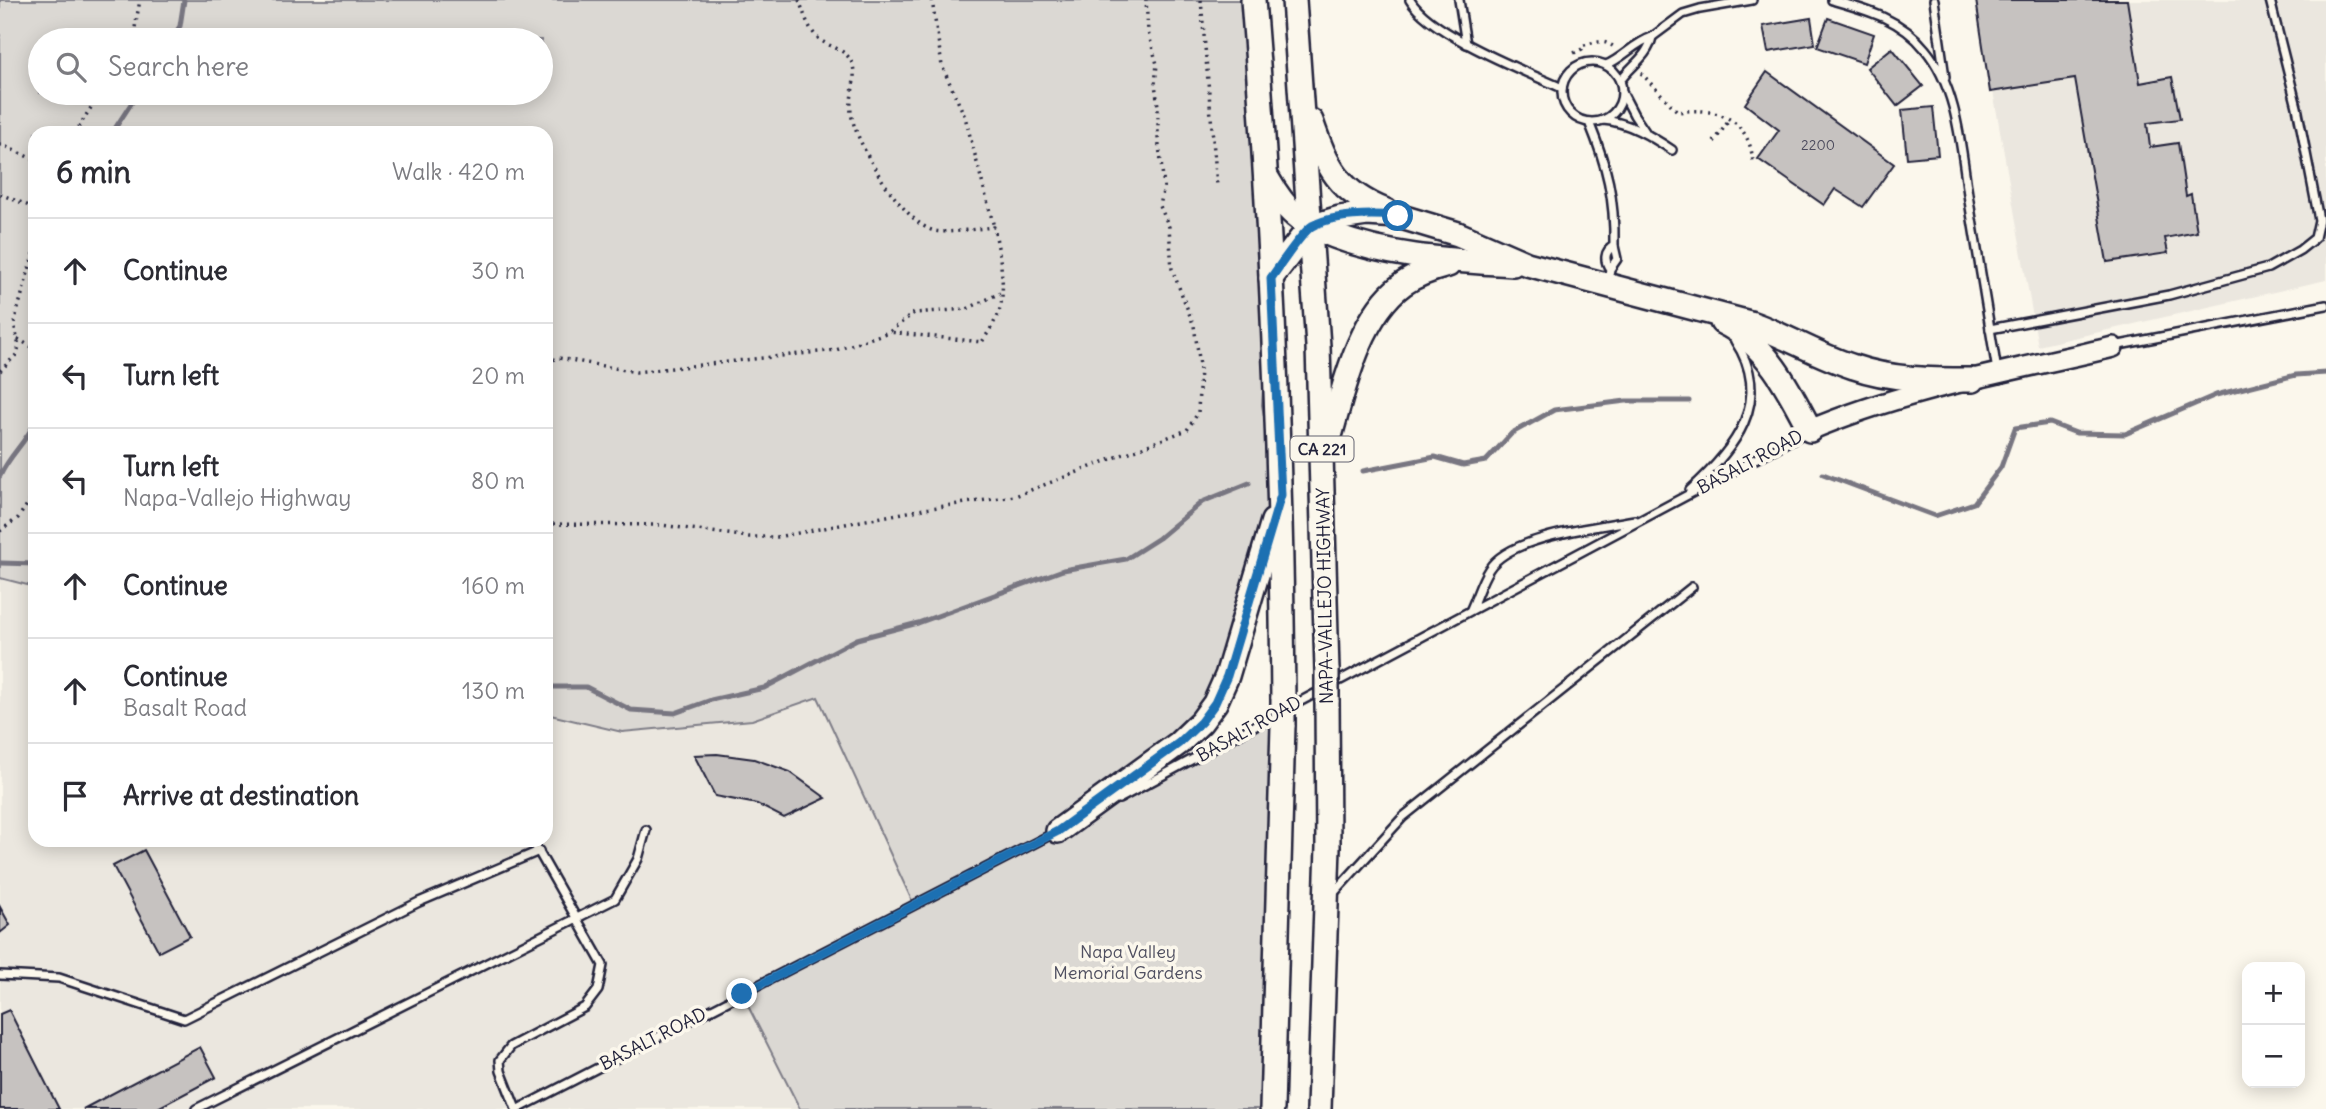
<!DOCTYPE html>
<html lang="en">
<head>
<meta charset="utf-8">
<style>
	:root { --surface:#fff; --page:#f2f2f3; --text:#2b2b33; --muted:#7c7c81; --line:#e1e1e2 }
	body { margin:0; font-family:Delius,sans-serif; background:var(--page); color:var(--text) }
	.controls { position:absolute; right:21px; bottom:21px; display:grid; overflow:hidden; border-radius:14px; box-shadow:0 4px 18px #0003 }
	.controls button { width:63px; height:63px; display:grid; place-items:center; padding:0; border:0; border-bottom:2px solid var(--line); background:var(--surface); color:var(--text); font:35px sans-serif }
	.stop { position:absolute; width:21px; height:21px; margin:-16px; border:5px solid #1f6fb2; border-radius:50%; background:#fff }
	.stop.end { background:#1f6fb2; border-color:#fff; box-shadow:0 2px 7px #0008 }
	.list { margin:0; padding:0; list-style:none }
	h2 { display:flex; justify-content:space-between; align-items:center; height:91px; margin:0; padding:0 28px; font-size:30px }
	h2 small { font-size:23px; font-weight:400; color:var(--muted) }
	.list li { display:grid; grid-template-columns:46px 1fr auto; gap:21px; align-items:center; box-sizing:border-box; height:105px; padding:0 28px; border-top:2px solid var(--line) }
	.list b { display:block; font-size:26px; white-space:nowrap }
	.list p { margin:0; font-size:23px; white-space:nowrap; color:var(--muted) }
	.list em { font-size:23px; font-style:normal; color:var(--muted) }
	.icon { flex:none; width:38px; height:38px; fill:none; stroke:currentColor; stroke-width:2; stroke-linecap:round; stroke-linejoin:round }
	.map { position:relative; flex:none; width:2326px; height:1109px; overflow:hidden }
	.search { position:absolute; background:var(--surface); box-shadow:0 4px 18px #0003; left:28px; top:28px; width:525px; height:77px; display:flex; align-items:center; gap:18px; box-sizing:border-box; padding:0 24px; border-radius:38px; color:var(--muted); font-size:26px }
	.panel { position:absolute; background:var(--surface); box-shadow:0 4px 18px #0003; left:28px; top:126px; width:525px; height:721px; border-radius:21px }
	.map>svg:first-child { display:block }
	.built { fill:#ebe7df }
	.green { fill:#dbd8d3; stroke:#7e7d87; stroke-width:2; fill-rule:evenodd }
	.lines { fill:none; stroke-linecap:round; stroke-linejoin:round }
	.stream { stroke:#787681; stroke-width:5 }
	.building { fill:#c6c2c0; stroke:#22223b; stroke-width:2 }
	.lane-casing { stroke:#22223b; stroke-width:12 }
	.secondary-casing { stroke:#22223b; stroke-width:24 }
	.primary-casing { stroke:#22223b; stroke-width:28 }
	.path { stroke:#22223b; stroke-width:3.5; stroke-dasharray:2 5; stroke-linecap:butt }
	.lane { stroke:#fbf7ec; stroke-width:7 }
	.secondary { stroke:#fbf7ec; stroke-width:19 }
	.primary { stroke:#fbf7ec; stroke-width:23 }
	.primary-bridge-casing { stroke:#22223b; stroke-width:28; stroke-linecap:butt }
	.primary-bridge { stroke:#fbf7ec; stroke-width:23 }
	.route { stroke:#1f6fb2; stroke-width:9 }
	.labels { text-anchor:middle; stroke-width:7; stroke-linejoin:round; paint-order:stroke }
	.number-label { font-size:14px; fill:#4b4a5c }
	.shield { fill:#fbf7ec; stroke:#636270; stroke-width:2 }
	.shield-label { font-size:16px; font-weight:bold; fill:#22223b }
	.street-label { font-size:18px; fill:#22223b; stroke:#fbf7ec }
	.park-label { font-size:18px; fill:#505061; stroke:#fbf7ec }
</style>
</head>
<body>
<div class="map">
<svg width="2326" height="1109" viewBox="0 0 2326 1109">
	<rect width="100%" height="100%" fill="#fbf7ec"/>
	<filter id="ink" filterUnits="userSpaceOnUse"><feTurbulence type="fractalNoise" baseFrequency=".0143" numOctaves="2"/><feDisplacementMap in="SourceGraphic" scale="14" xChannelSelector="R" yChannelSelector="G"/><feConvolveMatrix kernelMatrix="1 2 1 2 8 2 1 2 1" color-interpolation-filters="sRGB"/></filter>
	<g filter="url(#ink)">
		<g class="built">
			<polygon points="1977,0 2326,0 2326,280 2038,346"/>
			<polygon points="0,578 35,587 35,840 546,840 546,714 622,732 752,720 818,697 914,905 743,994 800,1109 0,1109"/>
		</g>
		<path class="green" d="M0,0H1253L1271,278L1262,405L1264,416L1278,413L1281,495L1215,703L1063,828L1281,712L1272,1109H800L742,994L914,905L818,697L752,720L622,732L546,714V133H35V587L0,578ZM40,40H541V93H40Z"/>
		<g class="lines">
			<g class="stream">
				<polyline points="171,40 180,26 184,0"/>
				<polyline points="112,133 138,93"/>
				<polyline points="1363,471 1435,457 1463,465 1486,461 1512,433 1554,410 1626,401 1689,401"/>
				<polyline points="1823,474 1935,516 1974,503 2001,467 2015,428 2050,423 2076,433 2125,434 2216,395 2296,375 2326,373"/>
				<path d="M0,476C10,454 25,444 35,422"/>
				<polyline points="0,563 35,564"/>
				<polyline points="546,687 586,687 631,710 675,713 711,700 764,688 857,639 918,623 1063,570 1126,559 1159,538 1202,502 1249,483"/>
			</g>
		</g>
		<g class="building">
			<polygon points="1976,0 2127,0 2140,83 2172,77 2180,119 2147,123 2150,147 2178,143 2186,196 2191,194 2197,232 2165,238 2168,253 2107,262 2075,79 1990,92"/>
			<polygon points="1811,18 1815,44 1768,52 1763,26"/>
			<polygon points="1828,18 1874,34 1864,63 1817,47"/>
			<polygon points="1892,48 1923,86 1897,106 1867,68"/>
			<polygon points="1767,72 1894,164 1863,207 1835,189 1824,205 1758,159 1779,130 1745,104"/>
			<polygon points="1933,107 1938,155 1907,158 1902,110"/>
			<polygon points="717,754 754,759 790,772 826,798 784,818 757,804 715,796 694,755"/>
			<polygon points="144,850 190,936 159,952 113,866"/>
			<polygon points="0,907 10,925 0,933"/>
			<polygon points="9,1010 59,1109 0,1109 0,1014"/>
			<polygon points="200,1047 216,1077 156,1109 83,1109"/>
		</g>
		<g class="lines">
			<defs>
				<g id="lane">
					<path d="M1410,0C1430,34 1524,71 1562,88"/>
					<polyline points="1459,0 1466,44"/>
					<path d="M1832,0C1867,10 1901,19 1925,49C1960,91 1961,155 1970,207C1979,262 1988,316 1997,371"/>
					<polyline points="1934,0 1945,77"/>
					<polyline points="1652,37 1683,14 1700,9 1752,0"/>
					<circle cx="1592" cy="92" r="30"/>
					<path d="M1606,65C1623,58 1634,43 1652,37C1648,57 1631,65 1620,81"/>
					<polyline points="1622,92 1634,115 1646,133"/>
					<path d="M1603,120C1628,122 1651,136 1672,150"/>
					<path d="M1589,122C1607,166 1615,198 1614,246"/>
					<path d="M1608,280L1610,269L1617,259L1614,246C1604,251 1604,261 1610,269"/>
					<polyline points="1990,329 2169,295 2268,268 2300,250 2315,238 2319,220 2297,107 2270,0"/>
					<polyline points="2114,346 2326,305"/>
					<path d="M1690,490C1733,451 1775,401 1735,341"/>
					<path d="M1471,609C1477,596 1481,581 1489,569C1510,536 1597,527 1635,520"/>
					<polyline points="1288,708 1806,432"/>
					<polyline points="1119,799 1278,713"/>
					<polyline points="1332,895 1403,817 1692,587"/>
					<polyline points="0,975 59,978 184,1019 419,902 539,851"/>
					<polyline points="196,1109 615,899 638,859 646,830"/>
					<polyline points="516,1109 501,1071 500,1060 511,1046 585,1007 598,990 603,965 532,840"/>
					<polyline points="518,1109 1056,832"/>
				</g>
				<path id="secondary" d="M1810,430C1906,389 2012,371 2113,347"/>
				<g id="primary">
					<path d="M1253,0C1272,232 1281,465 1283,699"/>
					<polyline points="1294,0 1318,346 1327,671"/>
					<path d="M1311,121C1327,167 1338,192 1386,211"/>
					<path d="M1267,178C1275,192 1283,205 1296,216C1307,226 1320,230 1334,236C1392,258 1451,260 1513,264"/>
					<path d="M1271,278L1310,227L1340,218L1367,214L1398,216L1458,234L1527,264L1750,323C1785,335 1818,356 1854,367C1891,380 1933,380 1972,380"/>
					<path d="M1722,322C1766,343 1789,389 1810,430"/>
					<path d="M1328,443C1343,392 1358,317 1403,284C1417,274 1433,269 1448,265"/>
					<polyline points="1058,831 1179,743 1201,722 1215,703 1227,676 1273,521"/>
					<polyline points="1272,1109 1283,725"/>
					<polyline points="1319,1109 1328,847 1327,700"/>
				</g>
			</defs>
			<use href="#lane" class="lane-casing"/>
			<use href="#secondary" class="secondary-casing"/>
			<use href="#primary" class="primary-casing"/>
			<g class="path">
				<path d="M799,0C804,13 808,29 818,38C829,48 846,48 852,63C858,78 849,96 851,112C854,142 904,225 935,231C948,234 980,228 994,227C999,252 1007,287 999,312C995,322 988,333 982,342L889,332L914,313L967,309L1000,293"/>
				<polyline points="932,0 942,66 965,117 994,227"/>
				<polyline points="1201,0 1217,186"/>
				<polyline points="130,40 134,33 140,0"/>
				<path d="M1574,53L1582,49V46C1593,42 1604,39 1614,47"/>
				<path d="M1641,73L1678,112C1718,106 1751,120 1753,164"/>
				<polyline points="75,133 100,93"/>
				<polyline points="1714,142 1730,119"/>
				<polyline points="0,144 35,160"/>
				<polyline points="0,194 27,205 35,211"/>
				<polyline points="18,339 35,349"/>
				<polyline points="546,361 559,358 636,372 836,350 889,332"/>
				<polyline points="0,371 16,355 19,347 14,323 35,248"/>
				<polyline points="546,524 661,525 749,537 777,537 924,509 1015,496 1187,430 1198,413 1200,365 1194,326 1172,269 1169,227 1160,206 1164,186 1158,138 1158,106 1155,84 1157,64 1148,32 1146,0"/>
				<polyline points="0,531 18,518 35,493"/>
			</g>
			<use href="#lane" class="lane"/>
			<use href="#secondary" class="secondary"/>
			<use href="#primary" class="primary"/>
			<defs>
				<g id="primary-bridge">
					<polyline points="1327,671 1327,700"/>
					<polyline points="1283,699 1283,725"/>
				</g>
			</defs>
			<use href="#primary-bridge" class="primary-bridge-casing"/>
			<use href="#primary-bridge" class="primary-bridge"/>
		</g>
	</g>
	<g class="lines" filter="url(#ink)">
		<path class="route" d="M742,994L1058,831L1179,743L1201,722L1215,703L1227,676L1281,495L1271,278C1279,267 1302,232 1312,226C1336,213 1372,214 1398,216"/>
	</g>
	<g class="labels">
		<g class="number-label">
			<text x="1818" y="150">2200</text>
		</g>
		<rect class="shield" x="1290.5" y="436.5" width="63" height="25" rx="5"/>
		<g class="shield-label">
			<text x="1322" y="455">CA 221</text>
		</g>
		<g class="street-label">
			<text transform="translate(1750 462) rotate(-28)" y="6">BASALT ROAD</text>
			<text transform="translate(1325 596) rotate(-91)" y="6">NAPA-VALLEJO HIGHWAY</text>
			<text transform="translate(1249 729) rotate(-29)" y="6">BASALT ROAD</text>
			<text transform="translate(653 1039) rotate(-27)" y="6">BASALT ROAD</text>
		</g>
		<g class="park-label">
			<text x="1128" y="958">Napa Valley<tspan x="1128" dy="21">Memorial Gardens</tspan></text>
		</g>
	</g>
</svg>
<div class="controls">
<button>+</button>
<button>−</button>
</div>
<div class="stop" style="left:1398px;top:216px"></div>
<div class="stop end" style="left:742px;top:994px"></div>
<div class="search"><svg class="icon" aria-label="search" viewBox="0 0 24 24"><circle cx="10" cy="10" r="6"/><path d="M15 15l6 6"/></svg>Search here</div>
<section class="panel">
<h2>6 min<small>Walk · 420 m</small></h2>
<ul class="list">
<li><svg class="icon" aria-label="ahead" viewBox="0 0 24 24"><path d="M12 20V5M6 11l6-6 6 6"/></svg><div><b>Continue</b></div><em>30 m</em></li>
<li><svg class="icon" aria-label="left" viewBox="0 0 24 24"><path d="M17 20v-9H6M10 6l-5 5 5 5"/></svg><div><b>Turn left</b></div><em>20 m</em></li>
<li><svg class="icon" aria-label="left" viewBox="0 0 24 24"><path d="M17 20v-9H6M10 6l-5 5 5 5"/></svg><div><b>Turn left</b><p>Napa-Vallejo Highway</p></div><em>80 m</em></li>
<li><svg class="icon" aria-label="ahead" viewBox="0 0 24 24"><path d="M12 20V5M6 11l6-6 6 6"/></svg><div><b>Continue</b></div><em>160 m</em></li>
<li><svg class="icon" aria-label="ahead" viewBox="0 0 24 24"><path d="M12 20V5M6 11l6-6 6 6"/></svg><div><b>Continue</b><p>Basalt Road</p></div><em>130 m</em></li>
<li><svg class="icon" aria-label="arrive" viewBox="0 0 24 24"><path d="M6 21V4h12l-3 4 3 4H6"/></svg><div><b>Arrive at destination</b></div></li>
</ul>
</section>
</div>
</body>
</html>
